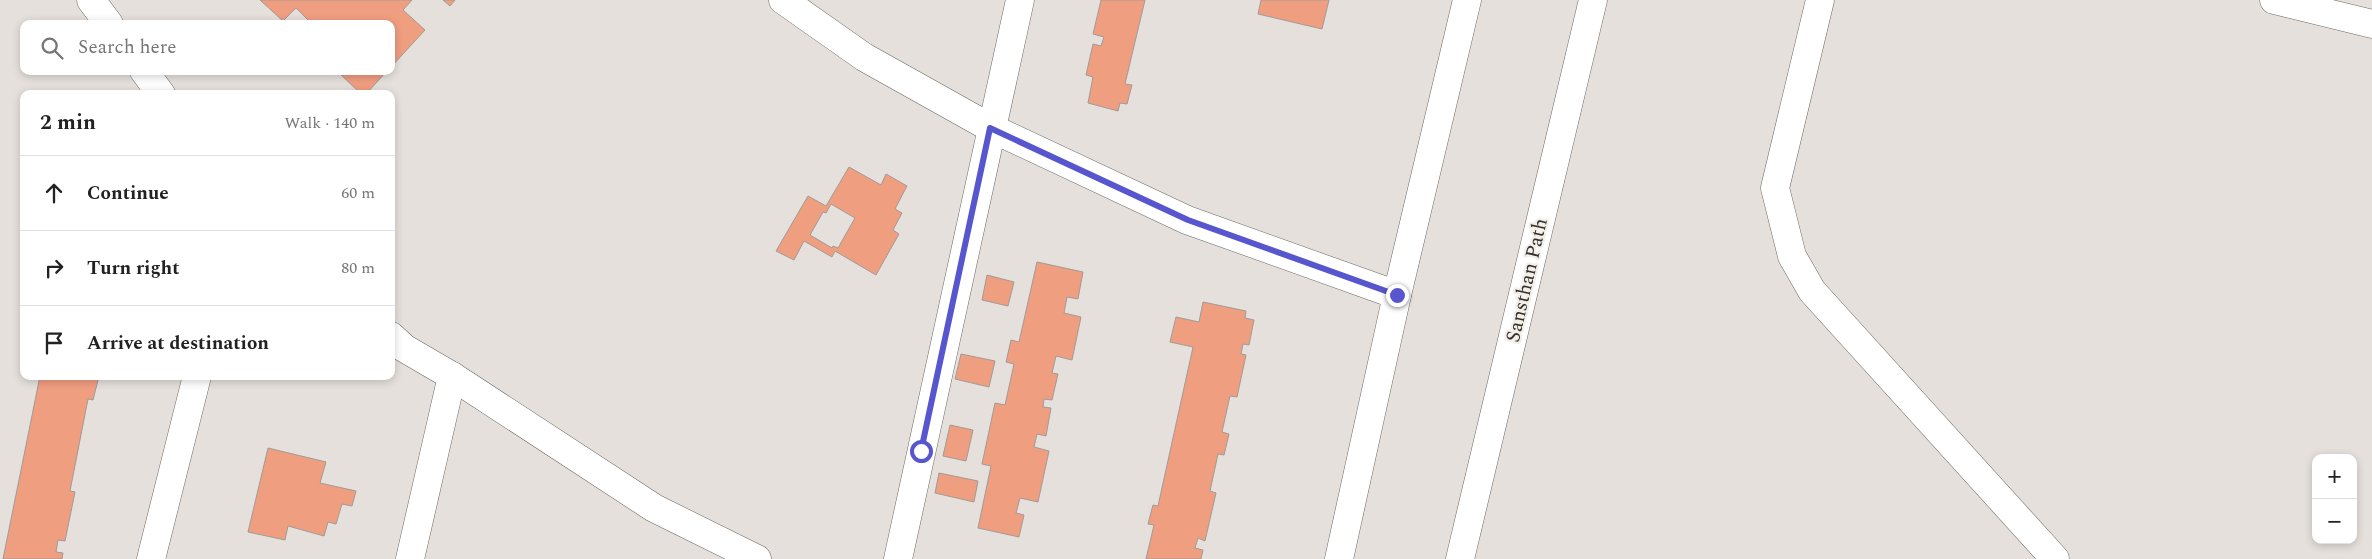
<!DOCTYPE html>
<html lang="en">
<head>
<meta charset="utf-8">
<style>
	:root { --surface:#fff; --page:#f2f2f2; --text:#222; --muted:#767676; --line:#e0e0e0 }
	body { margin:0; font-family:Spectral,serif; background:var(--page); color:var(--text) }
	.controls { position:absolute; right:15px; bottom:15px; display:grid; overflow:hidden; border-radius:10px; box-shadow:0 2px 8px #0003 }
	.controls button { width:45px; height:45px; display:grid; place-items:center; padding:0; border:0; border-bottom:1px solid var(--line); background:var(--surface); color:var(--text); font:25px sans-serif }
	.stop { position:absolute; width:15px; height:15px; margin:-11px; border:4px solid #5756ce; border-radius:50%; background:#fff }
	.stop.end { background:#5756ce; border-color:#fff; box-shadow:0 1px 5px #0008 }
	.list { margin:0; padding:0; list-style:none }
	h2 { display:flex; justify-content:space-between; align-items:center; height:65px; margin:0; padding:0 20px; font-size:21px }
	h2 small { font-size:16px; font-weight:400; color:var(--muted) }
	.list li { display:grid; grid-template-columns:32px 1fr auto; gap:15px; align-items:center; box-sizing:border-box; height:75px; padding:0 20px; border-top:1px solid var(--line) }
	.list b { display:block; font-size:19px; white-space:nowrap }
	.list em { font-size:16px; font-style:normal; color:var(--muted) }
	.icon { flex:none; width:28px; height:28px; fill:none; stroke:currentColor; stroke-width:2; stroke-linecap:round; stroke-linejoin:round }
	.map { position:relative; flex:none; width:2372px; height:559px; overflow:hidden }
	.search { position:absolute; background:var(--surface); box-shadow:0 2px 8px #0003; left:20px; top:20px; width:375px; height:55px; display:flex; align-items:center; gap:12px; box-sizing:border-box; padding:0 18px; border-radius:10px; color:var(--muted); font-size:19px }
	.panel { position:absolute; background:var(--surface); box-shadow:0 2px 8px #0003; left:20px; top:90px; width:375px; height:290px; border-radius:10px }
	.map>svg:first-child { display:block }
	.building { fill:#f09e80; stroke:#a19a97; fill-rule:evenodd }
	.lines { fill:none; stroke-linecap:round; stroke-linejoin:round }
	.minor-casing { stroke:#6d6863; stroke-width:29 }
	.minor { stroke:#fff; stroke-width:28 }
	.route { stroke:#5756ce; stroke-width:6 }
	.labels { text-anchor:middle; stroke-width:4.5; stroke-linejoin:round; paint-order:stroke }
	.street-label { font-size:20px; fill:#33312f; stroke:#f3eee8 }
</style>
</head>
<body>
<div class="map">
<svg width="2372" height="559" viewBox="0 0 2372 559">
	<rect width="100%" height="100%" fill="#e5e0db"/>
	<g class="building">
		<polygon points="260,0 412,0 403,10 425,30 391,67 391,24 312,24 296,8 283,21"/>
		<polygon points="443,0 455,0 450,6"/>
		<polygon points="1101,0 1145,0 1125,84 1132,85 1127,104 1120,103 1118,111 1088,103 1093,77 1086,75 1093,44 1101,46 1104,37 1093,34"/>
		<polygon points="1261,0 1329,0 1322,29 1258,14"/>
		<polygon points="337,71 387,71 366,94 361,94"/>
		<path d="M849,167L881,185L886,174L907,186L895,209L902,213L893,230L899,234L876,275L835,251L832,257L804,241L794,260L776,251L808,196L826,206ZM831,204L855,218L838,248L833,246L832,248L810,235L823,212L826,213Z"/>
		<polygon points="1037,262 1083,272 1078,299 1067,297 1064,313 1081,317 1072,360 1056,356 1052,373 1058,374 1052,400 1044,399 1043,407 1051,408 1046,436 1037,434 1034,447 1049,451 1038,502 1020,498 1016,513 1024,515 1019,537 978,528 991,466 982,464 995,403 1005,405 1014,364 1006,362 1011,340 1019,342"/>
		<polygon points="987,275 1014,282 1008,306 982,300"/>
		<polygon points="1203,302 1246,311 1245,318 1254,320 1249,345 1243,344 1241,354 1246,355 1237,397 1230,396 1222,432 1229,434 1224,455 1218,454 1210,491 1216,493 1205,541 1198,538 1195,548 1203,550 1201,559 1146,559 1154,525 1148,524 1153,505 1158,506 1193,347 1170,342 1176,317 1199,322"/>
		<polygon points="961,354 995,361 989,387 955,379"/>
		<polygon points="40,376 99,376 93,400 88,399 70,491 75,492 65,541 58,540 56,552 63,553 62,559 3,559"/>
		<polygon points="950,425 973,430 966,461 943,456"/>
		<polygon points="268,448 326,462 320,483 356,491 352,506 342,504 336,524 328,522 324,536 288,526 285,540 248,532"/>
		<polygon points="939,473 978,481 974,502 935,493"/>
	</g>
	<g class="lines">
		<defs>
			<g id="minor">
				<polyline points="91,0 109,24"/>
				<polyline points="783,0 864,57 991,128 1187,220 1397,295"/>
				<polyline points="1820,0 1775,188 1792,256 1812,291 2055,559"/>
				<polyline points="2274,0 2372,24"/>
				<polyline points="144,71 161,94"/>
				<polyline points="391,336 404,348 452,376 654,508 757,559"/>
				<polyline points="151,559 197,376"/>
				<polyline points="410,559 452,376"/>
				<polyline points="898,559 1020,0"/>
				<polyline points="1339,559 1397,295 1467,0"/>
				<polyline points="1460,559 1593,0"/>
			</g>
		</defs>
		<use href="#minor" class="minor-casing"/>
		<use href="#minor" class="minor"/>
	</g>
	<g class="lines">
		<polyline class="route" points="921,451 990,128 1188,220 1397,295"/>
	</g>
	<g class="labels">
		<g class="street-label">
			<text transform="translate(1526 280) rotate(-77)" y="7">Sansthan Path</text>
		</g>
	</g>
</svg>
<div class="controls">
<button>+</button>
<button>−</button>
</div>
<div class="stop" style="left:921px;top:451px"></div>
<div class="stop end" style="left:1397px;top:295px"></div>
<div class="search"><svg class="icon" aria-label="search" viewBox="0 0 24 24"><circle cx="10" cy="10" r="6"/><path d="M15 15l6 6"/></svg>Search here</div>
<section class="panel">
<h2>2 min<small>Walk · 140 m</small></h2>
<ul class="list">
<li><svg class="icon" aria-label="ahead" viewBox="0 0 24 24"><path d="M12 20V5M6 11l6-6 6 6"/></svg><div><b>Continue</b></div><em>60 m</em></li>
<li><svg class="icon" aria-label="right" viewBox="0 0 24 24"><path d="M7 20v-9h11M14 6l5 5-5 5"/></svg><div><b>Turn right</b></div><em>80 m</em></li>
<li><svg class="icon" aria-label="arrive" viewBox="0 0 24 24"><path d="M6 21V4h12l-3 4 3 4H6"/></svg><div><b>Arrive at destination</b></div></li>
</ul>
</section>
</div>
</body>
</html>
